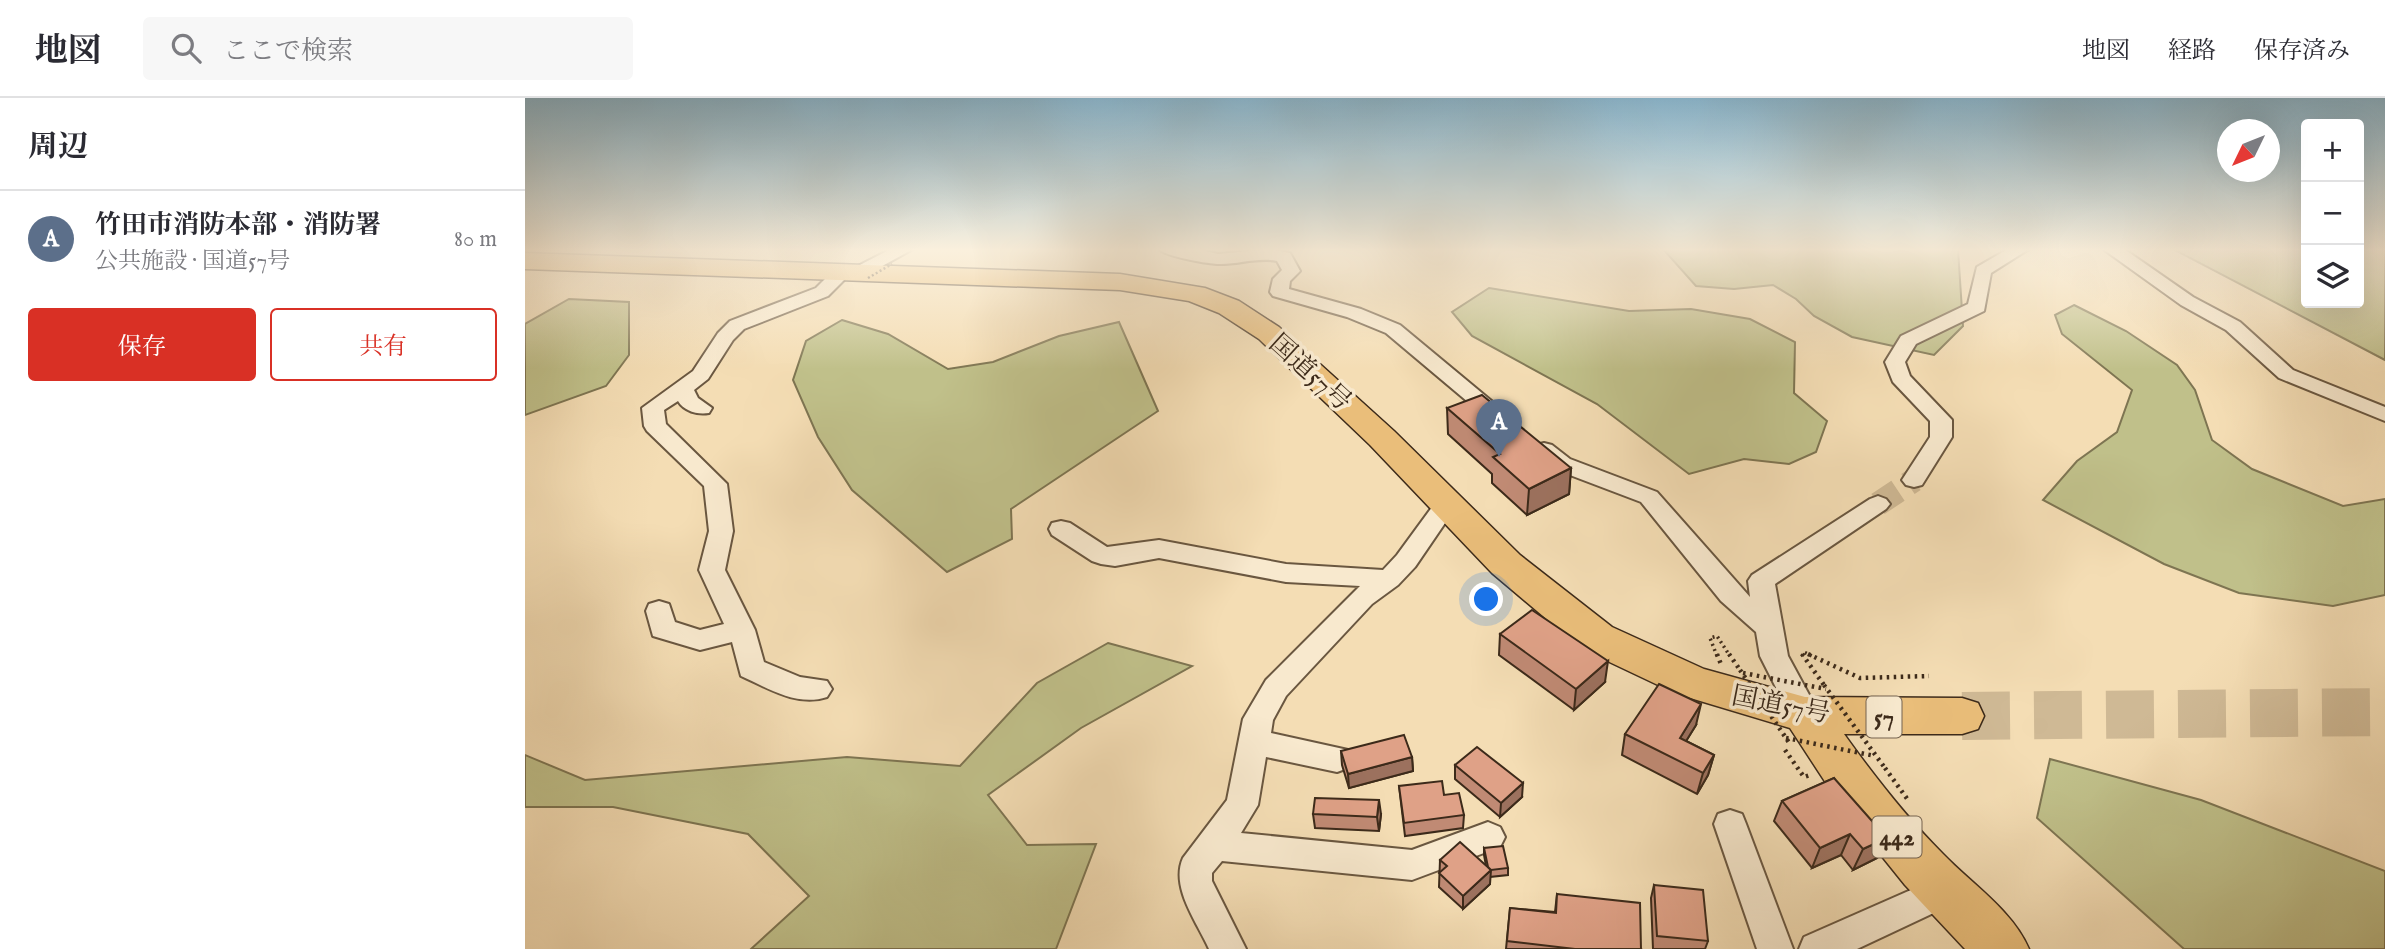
<!DOCTYPE html>
<html lang="ja">
<head>
<meta charset="utf-8">
<style>
	:root { --surface:#fff; --page:#f7f7f7; --text:#2b2b33; --muted:#7c7c81; --line:#e1e1e2; --accent:#d93025 }
	body { margin:0; font-family:"IM FELL English","Noto Serif JP",serif; background:var(--page); color:var(--text) }
	.controls { position:absolute; right:21px; top:21px; display:grid; overflow:hidden; border-radius:7px; box-shadow:0 7px 28px #0002 }
	.controls button { width:63px; height:63px; display:grid; place-items:center; padding:0; border:0; border-bottom:2px solid var(--line); background:var(--surface); color:var(--text); font:35px sans-serif }
	.compass { position:absolute; left:1692px; top:21px; width:63px; height:63px; border-radius:50%; background:var(--surface); box-shadow:0 7px 28px #0002; rotate:227deg }
	.you { position:absolute; left:962px; top:502px; width:24px; height:24px; margin:-18px; border:5px solid #fff; border-radius:50%; background:#1a73e8; box-shadow:0 0 0 10px #1a73e833 }
	.badge { display:grid; place-items:center; width:46px; height:46px; border-radius:50%; background:var(--accent); color:#fff; font-size:23px; font-weight:700 }
	.pin { position:absolute; translate:-50% -58px; filter:drop-shadow(0 2px 4px #0008) }
	.pin::after { content:''; position:absolute; top:37px; width:24px; height:21px; background:inherit; clip-path:polygon(0 0,100% 0,50% 100%) }
	.list { margin:0; padding:0; list-style:none }
	h2 { display:flex; justify-content:space-between; align-items:center; height:91px; margin:0; padding:0 28px; font-size:30px }
	h2 small { font-size:23px; font-weight:400; color:var(--muted) }
	.list li { display:grid; grid-template-columns:46px 1fr auto; gap:21px; align-items:center; box-sizing:border-box; height:98px; padding:0 28px; border-top:2px solid var(--line) }
	.list b { display:block; font-size:26px; white-space:nowrap }
	.list p { margin:0; font-size:23px; white-space:nowrap; color:var(--muted) }
	.list em { font-size:23px; font-style:normal; color:var(--muted) }
	.actions { display:flex; gap:14px; padding:21px 28px }
	.actions a { flex:1; padding:16px 0; border:2px solid var(--accent); border-radius:7px; text-align:center; font-size:24px; color:var(--accent) }
	.actions .main { background:var(--accent); color:#fff }
	.icon { flex:none; width:38px; height:38px; fill:none; stroke:currentColor; stroke-width:2; stroke-linecap:round; stroke-linejoin:round }
	.map { position:relative; flex:none; width:1860px; height:851px; overflow:hidden }
	header { display:flex; align-items:center; gap:42px; box-sizing:border-box; height:98px; padding:0 35px; background:var(--surface); border-bottom:2px solid var(--line) }
	header strong { font-size:33px }
	nav { display:flex; gap:38px; margin-inline-start:auto; font-size:24px }
	.search { width:490px; height:63px; background:var(--page); display:flex; align-items:center; gap:18px; box-sizing:border-box; padding:0 24px; border-radius:7px; color:var(--muted); font-size:26px }
	main { display:flex }
	aside { flex:1; background:var(--surface) }
	.map>svg:first-child { display:block }
	.green { fill:#c0c08a; stroke:#7e7552; stroke-width:2 }
	.lines { fill:none; stroke-linecap:round; stroke-linejoin:round }
	.minor-tunnel { stroke:#cfb995; stroke-width:24; stroke-dasharray:24 12; stroke-linecap:butt }
	.highway-tunnel { stroke:#cfb995; stroke-width:48; stroke-dasharray:48 24; stroke-linecap:butt }
	.minor-casing { stroke:#6a5740; stroke-width:4 }
	.highway-casing { stroke:#3c2a1a; stroke-width:3 }
	.path-far1 { stroke:#3c2a1a; stroke-width:3.5; stroke-dasharray:2 3.5; stroke-linecap:butt }
	.path { stroke:#3c2a1a; stroke-width:4.5; stroke-dasharray:2.5 4.5; stroke-linecap:butt }
	.minor { fill:#f8e9ce; fill-rule:evenodd }
	.highway { fill:#eabe7a; fill-rule:evenodd }
	.path-bridge-far1 { stroke:#3c2a1a; stroke-width:2.5; stroke-dasharray:2 2.5; stroke-linecap:butt }
	.path-bridge { stroke:#3c2a1a; stroke-width:4.5; stroke-dasharray:2.5 4.5; stroke-linecap:butt }
	.wall { fill:#c08a74; stroke:#3c2a1a; stroke-width:2 }
	.shaded-wall { fill:#9c715e; stroke:#3c2a1a; stroke-width:2 }
	.building { fill:#dfa187; stroke:#3c2a1a; stroke-width:2 }
	.labels { text-anchor:middle; stroke-width:7; stroke-linejoin:round; paint-order:stroke }
	.shield { fill:#f8e9ce; stroke:#746350; stroke-width:2 }
	.shield-label { font-size:24px; font-weight:bold; fill:#3c2a1a }
	.street-label { font-size:26px; fill:#3c2a1a; stroke:#f8e9ce }
</style>
</head>
<body>
<header>
<strong>地図</strong>
<div class="search"><svg class="icon" aria-label="search" viewBox="0 0 24 24"><circle cx="10" cy="10" r="6"/><path d="M15 15l6 6"/></svg>ここで検索</div>
<nav><a>地図</a><a>経路</a><a>保存済み</a></nav>
</header>
<main>
<aside>
<h2>周辺<small></small></h2>
<ul class="list">
<li><span class="badge" style="background:#5c6f8a">A</span><div><b>竹田市消防本部・消防署</b><p>公共施設 · 国道57号</p></div><em>80 m</em></li>
</ul>
<div class="actions"><a class="main">保存</a><a>共有</a></div>
</aside>
<div class="map">
<svg width="1860" height="851" viewBox="0 0 1860 851">
	<rect width="100%" height="100%" fill="#f4ddb4"/>
	<filter id="stains"><feTurbulence type="fractalNoise" baseFrequency=".00286" numOctaves="4"/><feColorMatrix values="0 0 0 0 .2 0 0 0 0 .09 0 0 0 0 .02 0 0 0 .5 -.17"/></filter>
	<radialGradient id="worn" r=".72"><stop offset=".6" stop-color="#630" stop-opacity="0"/><stop offset="1" stop-color="#630" stop-opacity=".3"/></radialGradient>
	<g class="green">
		<polygon points="1138,151 1433,151 1438,228 1409,257 1327,239 1289,218 1271,201 1248,187 1209,191 1171,188"/>
		<polygon points="1648,151 1781,151 1781,205 1834,205 1834,151 1860,151 1860,262"/>
		<polygon points="964,190 1104,213 1166,211 1225,221 1270,244 1269,295 1302,323 1291,354 1264,366 1219,361 1164,376 1072,306 947,238 927,214"/>
		<polygon points="44,201 104,204 104,257 81,288 0,317 0,226"/>
		<polygon points="1549,207 1601,233 1652,267 1670,292 1687,342 1727,371 1818,408 1860,401 1860,497 1808,508 1714,495 1639,466 1518,402 1552,363 1592,334 1607,292 1537,236 1530,217"/>
		<polygon points="317,222 363,236 423,271 468,264 534,238 594,224 633,313 486,411 487,441 422,474 327,392 293,339 268,282 281,243"/>
		<polygon points="583,545 667,568 556,630 463,697 502,747 571,746 531,851 226,851 284,798 223,736 88,709 0,709 0,657 60,682 322,659 435,668 512,585"/>
		<polygon points="1525,661 1676,702 1860,773 1860,851 1659,851 1512,720"/>
	</g>
	<g class="lines">
		<polyline class="minor-tunnel" points="1353,406 1389,382"/>
		<polyline class="highway-tunnel" points="1437,618 1860,614"/>
		<defs>
			<g id="minor">
				<path d="M366,151H388L341,177L335,178L327,174L303,198L219,231L208,242L183,281L169,292L173,300L187,310L184,315C172,317 159,313 153,303L139,312L141,326L202,386L208,433L200,472L230,532L239,564L275,579L302,583L307,591L302,599C272,609 243,590 216,578L207,544L175,552L128,538L121,513L124,506L134,503L144,506L150,524L175,532L199,526L174,472L184,433L179,388L122,333L119,328L117,310L168,273L193,235L205,223L291,190L313,168L319,167L327,171Z"/>
				<path d="M634,151H671L693,156L745,151L765,155L775,173L765,183L764,191L836,211L875,227L987,320L984,325H968L861,235L822,219L748,198L745,194L748,181L757,172L752,163C731,159 713,167 692,166C680,165 642,159 634,151Z"/>
				<polygon points="1483,151 1504,151 1466,175 1459,213 1391,246 1380,264 1385,278 1427,322 1427,339 1397,387 1389,389 1381,387 1377,382 1405,339 1405,323 1368,284 1360,264 1376,238 1443,206 1452,169"/>
				<polygon points="1578,151 1599,151 1668,199 1715,224 1768,272 1860,309 1860,323 1754,280 1701,232 1656,207"/>
				<polygon points="1019,345 1027,347 1045,361 1132,394 1225,499 1223,483 1227,477 1345,401 1353,398 1361,401 1365,406 1361,411 1250,486 1263,558 1295,617 1291,625 1280,629 1269,625 1235,558 1231,534 1196,503 1116,404 1029,371 1008,352 1011,347"/>
				<path d="M921,398L929,401L933,406L890,469L873,487L847,506L761,598L748,622L746,635L823,652L827,661L823,670L812,674L741,659L733,707L716,735L887,752L963,724L975,729L980,739L975,749L887,782L697,763L687,775V783L721,851H684C672,824 645,789 658,760L702,702L718,621L741,582L835,488L761,484L634,460L590,468L576,466L567,463L527,437L524,431L527,425L536,423L545,425L582,449L634,442L761,466L858,472L872,457L913,401Z"/>
				<polygon points="1205,712 1217,716 1221,726 1268,851 1232,851 1189,726 1193,716"/>
				<polygon points="1420,777 1432,782 1437,793 1432,804 1332,851 1274,851 1279,839"/>
			</g>
			<path id="highway" d="M0,155L595,176L680,190L714,203L754,229L869,333L995,457L1087,529L1179,571L1280,599L1437,600L1453,605L1459,618L1453,631L1437,636H1319C1349,678 1382,720 1418,756C1447,786 1488,813 1504,851H1440L1380,787L1314,705L1265,630L1152,596L1057,551L967,475L845,347L734,241L694,215L664,203L595,192L0,171Z"/>
		</defs>
		<use href="#minor" class="minor-casing"/>
		<use href="#highway" class="highway-casing"/>
		<g class="path-far1">
			<polyline points="1192,558 1185,540 1192,538 1205,558"/>
			<polyline points="1277,558 1279,554 1287,558"/>
		</g>
		<g class="path">
			<polyline points="1192,556 1197,569"/>
			<polyline points="1204,556 1215,572"/>
			<polyline points="1277,556 1299,587"/>
			<polyline points="1283,556 1335,580 1404,578"/>
			<polyline points="1260,652 1279,679 1285,677"/>
			<polyline points="1360,670 1383,702"/>
		</g>
		<use href="#minor" class="minor"/>
		<use href="#highway" class="highway"/>
		<polyline class="path-bridge-far1" points="343,180 367,166"/>
		<g class="path-bridge">
			<polyline points="1215,572 1265,646"/>
			<polyline points="1218,575 1301,591"/>
			<polyline points="1299,587 1360,670"/>
			<polyline points="1261,640 1350,658"/>
		</g>
	</g>
	<g class="wall">
		<polygon points="922,310 1046,370 1044,396 1002,417 967,385 967,376 923,336"/>
		<polygon points="975,536 1080,584 1049,612 974,557"/>
		<polygon points="1171,627 1161,643 1189,657 1183,677 1172,696 1097,657 1100,636"/>
		<polygon points="816,653 887,659 888,673 824,690 817,667"/>
		<polygon points="930,667 997,699 975,719 930,681"/>
		<polygon points="1309,680 1352,760 1328,772 1316,757 1287,770 1249,723 1257,703"/>
		<polygon points="874,688 919,697 939,717 938,730 880,738"/>
		<polygon points="788,716 856,716 854,733 790,730"/>
		<polygon points="959,750 983,770 983,777 965,779 965,786 938,811 914,789 915,762 961,768 959,757"/>
		<polygon points="1129,787 1183,843 1180,851 1128,851 1126,800"/>
		<polygon points="1032,796 1116,851 981,851 985,810 1030,814"/>
	</g>
	<g class="shaded-wall">
		<polygon points="1046,370 1044,396 1002,417 1004,391"/>
		<polygon points="1083,563 1080,584 1049,612 1051,591"/>
		<polygon points="1176,606 1171,627 1150,661 1155,640"/>
		<polygon points="1189,657 1183,677 1172,696 1178,675"/>
		<polygon points="887,659 888,673 824,690 823,676"/>
		<polygon points="998,685 997,699 975,719 976,705"/>
		<polygon points="854,702 856,716 854,733 852,719"/>
		<polygon points="1325,736 1316,757 1287,770 1295,750"/>
		<polygon points="1362,740 1352,760 1328,772 1338,751"/>
		<polygon points="966,772 965,786 938,811 938,798"/>
	</g>
	<g class="building">
		<polygon points="957,297 1046,370 1004,391 968,359 975,356 922,310"/>
		<polygon points="1007,512 1083,563 1051,591 975,536"/>
		<polygon points="1134,586 1176,606 1155,640 1189,657 1178,675 1100,636"/>
		<polygon points="879,637 887,659 823,676 816,653"/>
		<polygon points="952,649 998,685 976,705 930,667"/>
		<polygon points="1309,680 1362,740 1338,751 1325,736 1295,750 1257,703"/>
		<polygon points="917,683 919,697 934,695 939,717 879,725 874,688"/>
		<polygon points="790,700 854,702 852,719 788,716"/>
		<polygon points="935,744 966,772 938,798 914,775 922,768 915,762"/>
		<polygon points="978,748 983,770 966,772 963,769 959,750"/>
		<polygon points="1129,787 1178,792 1183,843 1132,838"/>
		<polygon points="1032,796 1115,805 1116,851 1050,851 982,843 985,810 1031,815"/>
	</g>
	<linearGradient id="sky" x2="0" y2="1"><stop stop-color="#89b7d0"/><stop offset="0.56" stop-color="#faf0dd"/><stop offset="1" stop-color="#faf0dd" stop-opacity="0"/></linearGradient>
	<rect width="1860" height="271" fill="url(#sky)"/>
	<g class="labels">
		<g class="shield">
			<rect x="1341.5" y="598.5" width="35" height="41" rx="5"/>
			<rect x="1347.5" y="718.5" width="49" height="41" rx="5"/>
		</g>
		<g class="shield-label">
			<text x="1359" y="627">57</text>
			<text x="1372" y="747">442</text>
		</g>
		<g class="street-label">
			<text transform="translate(786 274) rotate(42)" y="9">国道57号</text>
			<text transform="translate(1256 606) rotate(11)" y="9">国道57号</text>
		</g>
	</g>
	<rect width="100%" height="100%" filter="url(#stains)"/>
	<rect width="100%" height="100%" fill="url(#worn)"/>
</svg>
<div class="controls">
<button>+</button>
<button>−</button>
<button><svg class="icon" aria-label="layers" viewBox="0 0 24 24"><path d="M12 4l9 5-9 5-9-5zM3 14l9 5 9-5"/></svg></button>
</div>
<svg class="compass" viewBox="-18 -18 36 36"><path d="M0-13l5 13h-10z" fill="#e53935"/><path d="M0 13l5-13h-10z" fill="#7c7c81"/></svg>
<div class="you"></div>
<div class="pin badge" style="left:974px;top:359px;background:#5c6f8a">A</div>
</div>
</main>
</body>
</html>
